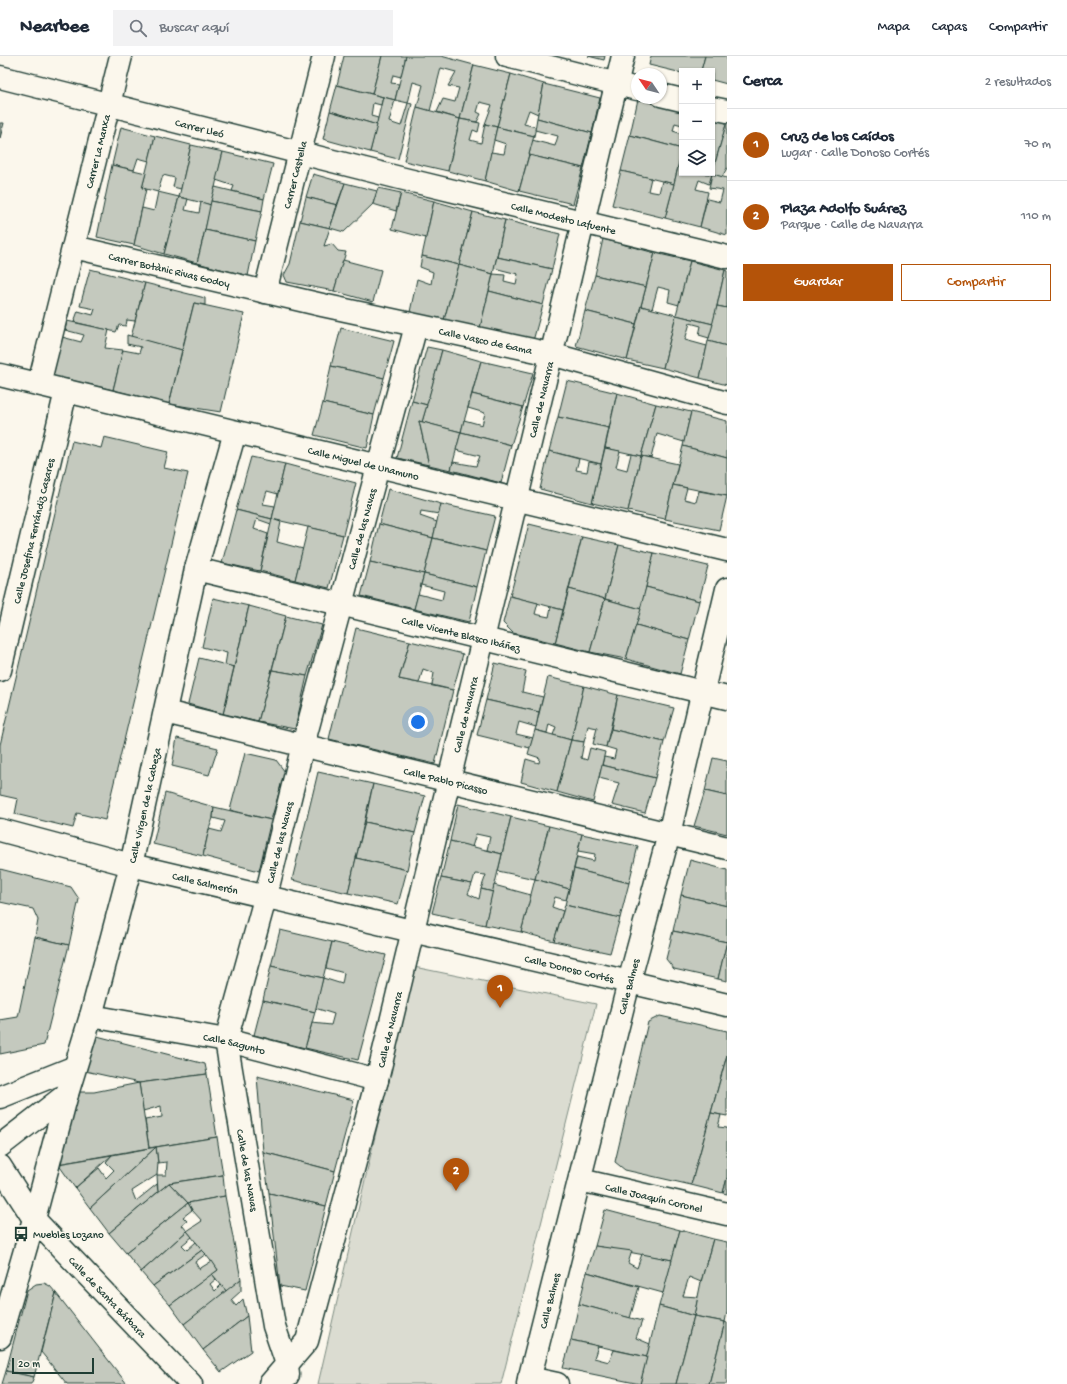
<!DOCTYPE html>
<html lang="es">
<head>
<meta charset="utf-8">
<style>
	:root { --surface:#fff; --page:#f2f2f3; --text:#1f2937; --muted:#747a83; --line:#e0e1e3; --accent:#b45309 }
	body { margin:0; font-family:"Gochi Hand",sans-serif; background:var(--page); color:var(--text) }
	.controls { position:absolute; right:12px; top:12px; display:grid; overflow:hidden; border-radius:0px; box-shadow:0 1px 3px #0004 }
	.controls button { width:36px; height:36px; display:grid; place-items:center; padding:0; border:0; border-bottom:1px solid var(--line); background:var(--surface); color:var(--text); font:20px sans-serif }
	.compass { position:absolute; left:631px; top:12px; width:36px; height:36px; border-radius:50%; background:var(--surface); box-shadow:0 1px 3px #0004; rotate:305deg }
	.scale { position:absolute; left:12px; bottom:10px; width:82px; box-sizing:border-box; padding-left:4px; border:2px solid #1f3d34; border-top:0; font-size:11px; line-height:14px; white-space:nowrap; color:#1f3d34; -webkit-text-stroke:3px #fbf7ec; paint-order:stroke }
	.you { position:absolute; left:418px; top:666px; width:14px; height:14px; margin:-10px; border:3px solid #fff; border-radius:50%; background:#1a73e8; box-shadow:0 0 0 6px #1a73e833 }
	.badge { display:grid; place-items:center; width:26px; height:26px; border-radius:50%; background:var(--accent); color:#fff; font-size:13px; font-weight:700 }
	.pin { position:absolute; translate:-50% -33px; filter:drop-shadow(0 1px 2px #0008) }
	.pin::after { content:''; position:absolute; top:21px; width:14px; height:12px; background:inherit; clip-path:polygon(0 0,100% 0,50% 100%) }
	.list { margin:0; padding:0; list-style:none }
	h2 { display:flex; justify-content:space-between; align-items:center; height:52px; margin:0; padding:0 16px; font-size:17px }
	h2 small { font-size:13px; font-weight:400; color:var(--muted) }
	.list li { display:grid; grid-template-columns:26px 1fr auto; gap:12px; align-items:center; box-sizing:border-box; height:72px; padding:0 16px; border-top:1px solid var(--line) }
	.list b { display:block; font-size:15px; white-space:nowrap }
	.list p { margin:0; font-size:13px; white-space:nowrap; color:var(--muted) }
	.list em { font-size:13px; font-style:normal; color:var(--muted) }
	.actions { display:flex; gap:8px; padding:12px 16px }
	.actions a { flex:1; padding:9px 0; border:1px solid var(--accent); border-radius:0px; text-align:center; font-size:14px; color:var(--accent) }
	.actions .main { background:var(--accent); color:#fff }
	.icon { flex:none; width:22px; height:22px; fill:none; stroke:currentColor; stroke-width:2; stroke-linecap:round; stroke-linejoin:round }
	.map { position:relative; flex:none; width:727px; height:1328px; overflow:hidden }
	header { display:flex; align-items:center; gap:24px; box-sizing:border-box; height:56px; padding:0 20px; background:var(--surface); border-bottom:1px solid var(--line) }
	header strong { font-size:19px }
	nav { display:flex; gap:22px; margin-inline-start:auto; font-size:14px }
	.search { width:280px; height:36px; background:var(--page); display:flex; align-items:center; gap:10px; box-sizing:border-box; padding:0 14px; border-radius:0px; color:var(--muted); font-size:15px }
	main { display:flex }
	aside { flex:1; background:var(--surface) }
	.map>svg:first-child { display:block }
	.green { fill:#dbdcd1; stroke:#7d8c82 }
	.building { fill:#c4c9be; stroke:#1f3d34 }
	.lines { fill:none; stroke-linecap:round; stroke-linejoin:round }
	.minor-casing { stroke:#1f3d34; stroke-width:25 }
	.tertiary-casing { stroke:#1f3d34; stroke-width:25 }
	.minor { stroke:#fbf7ec; stroke-width:22 }
	.tertiary { stroke:#fbf7ec; stroke-width:22 }
	.labels { text-anchor:middle; stroke-width:3; stroke-linejoin:round; paint-order:stroke }
	.street-label { font-size:11px; fill:#1f3d34; stroke:#fbf7ec }
	.poi-label { font-size:11px; fill:#1f3d34; stroke:#fbf7ec; text-anchor:start }
</style>
</head>
<body>
<header>
<strong>Nearbee</strong>
<div class="search"><svg class="icon" aria-label="search" viewBox="0 0 24 24"><circle cx="10" cy="10" r="6"/><path d="M15 15l6 6"/></svg>Buscar aquí</div>
<nav><a>Mapa</a><a>Capas</a><a>Compartir</a></nav>
</header>
<main>
<div class="map">
<svg width="727" height="1328" viewBox="0 0 727 1328">
	<rect width="100%" height="100%" fill="#fbf7ec"/>
	<filter id="ink" filterUnits="userSpaceOnUse"><feTurbulence type="fractalNoise" baseFrequency=".025" numOctaves="2"/><feDisplacementMap in="SourceGraphic" scale="8" xChannelSelector="R" yChannelSelector="G"/><feConvolveMatrix kernelMatrix="1 2 1 2 8 2 1 2 1" color-interpolation-filters="sRGB"/></filter>
	<g filter="url(#ink)">
		<polygon class="green" points="414,911 596,948 501,1328 318,1328"/>
		<g class="building">
			<polygon points="344,0 382,0 372,38 337,29"/>
			<polygon points="382,0 406,0 401,21 393,19 391,27 399,28 395,44 372,38"/>
			<polygon points="406,0 441,0 474,9 460,63 437,56 443,43 455,46 459,32 448,30 456,16 441,12 430,55 417,51 423,29 413,26 408,47 395,44"/>
			<polygon points="588,0 605,0 604,4"/>
			<polygon points="651,0 705,0 701,15 682,15 682,17 649,9"/>
			<polygon points="705,0 727,0 727,28 712,24 712,15 701,15"/>
			<polygon points="474,9 511,18 497,71 485,68 492,49 480,46 477,56 481,58 477,66 460,63"/>
			<polygon points="511,18 544,28 538,58 529,54 524,68 536,71 534,80 497,71"/>
			<polygon points="544,28 600,42 592,77 537,62"/>
			<polygon points="337,29 383,41 381,49 373,47 371,60 378,62 377,69 330,55"/>
			<polygon points="383,41 395,44 389,66 401,70 408,47 412,48 398,103 370,96"/>
			<polygon points="638,43 682,55 682,69 675,67 673,75 682,78 682,93 630,79"/>
			<polygon points="417,51 460,63 448,115 404,105"/>
			<polygon points="330,55 377,69 370,96 323,83"/>
			<polygon points="537,62 592,77 583,112 529,99 532,84 555,90 558,80 535,74"/>
			<polygon points="712,62 727,65 712,118 708,117 712,117"/>
			<polygon points="460,63 480,67 478,76 473,74 470,84 481,87 485,68 497,71 485,125 448,115"/>
			<polygon points="727,65 727,112 722,121 712,118"/>
			<polygon points="0,67 4,67 0,82"/>
			<polygon points="121,71 155,80 149,105 138,102 134,114 112,109"/>
			<polygon points="497,71 534,80 519,135 485,125 491,96 504,98 506,88 494,84"/>
			<polygon points="630,79 682,93 674,128 621,115"/>
			<polygon points="155,80 191,89 181,133 173,131 175,122 163,119 158,136 142,132"/>
			<polygon points="191,89 223,96 211,149 179,141"/>
			<polygon points="223,96 273,108 264,143 232,135 234,130 216,124"/>
			<polygon points="529,99 583,112 573,148 519,135"/>
			<polygon points="679,108 682,109 682,117 712,118 709,128 699,124 696,133 708,136 700,171 665,162"/>
			<polygon points="112,109 146,117 142,132 146,133 134,189 97,181"/>
			<polygon points="621,115 651,122 648,135 659,137 662,125 674,128 665,162 612,149"/>
			<polygon points="313,118 345,127 337,149 306,141"/>
			<polygon points="712,118 727,122 727,179 700,171 707,143 720,146 723,134 709,132"/>
			<polygon points="345,127 377,135 373,148 344,176 330,172"/>
			<polygon points="215,131 264,143 262,155 211,145"/>
			<polygon points="378,132 401,137 396,155 373,148"/>
			<polygon points="158,136 179,141 164,198 134,189 142,152 154,155"/>
			<polygon points="401,137 434,145 426,182 392,173"/>
			<polygon points="179,141 188,143 185,154 199,157 201,146 211,149 197,207 164,198"/>
			<polygon points="306,141 337,149 330,172 300,165"/>
			<polygon points="211,145 262,155 255,185 205,174"/>
			<polygon points="434,145 473,156 459,209 422,200"/>
			<polygon points="473,156 505,164 493,218 459,209"/>
			<polygon points="505,164 560,178 552,213 497,201"/>
			<polygon points="300,165 330,172 324,190 332,188 338,195 346,196 334,235 287,226 284,219 290,208"/>
			<polygon points="205,174 255,185 248,220 197,207"/>
			<polygon points="603,183 655,197 646,231 595,219"/>
			<polygon points="655,197 690,205 679,249 668,246 670,234 658,231 652,253 641,250"/>
			<polygon points="422,200 459,209 444,264 410,256 417,223 431,228 433,216 420,211"/>
			<polygon points="497,201 552,213 543,249 489,235 493,218 505,219 504,225 516,228 518,218 494,212"/>
			<polygon points="343,204 381,214 373,246 334,235"/>
			<polygon points="690,205 725,214 713,268 676,259"/>
			<polygon points="459,209 493,218 480,272 444,264"/>
			<polygon points="90,213 145,227 135,265 127,264 126,270 119,269 116,276 74,266 78,255 93,259 95,253 80,250"/>
			<polygon points="725,214 727,215 727,252 717,250"/>
			<polygon points="595,219 646,231 636,268 585,255"/>
			<polygon points="145,227 205,242 205,249 194,247 182,294 131,281"/>
			<polygon points="489,235 543,249 533,285 480,272"/>
			<polygon points="194,247 244,258 221,356 169,348"/>
			<polygon points="641,250 676,259 663,312 627,304"/>
			<polygon points="717,250 727,252 727,290 708,285"/>
			<polygon points="585,255 636,268 627,304 576,290"/>
			<polygon points="676,259 713,268 709,282 699,279 701,270 690,267 685,284 707,290 700,322 663,312"/>
			<polygon points="67,265 109,274 105,292 123,294 113,334 53,320 62,281 81,286 84,279 65,274"/>
			<polygon points="341,272 394,285 384,322 331,310"/>
			<polygon points="127,279 182,294 169,348 113,334 123,294 139,297 141,291 127,288"/>
			<polygon points="708,285 727,290 727,329 700,322"/>
			<polygon points="427,291 442,294 427,349 412,345"/>
			<polygon points="442,294 481,305 461,376 422,366"/>
			<polygon points="481,305 533,317 523,351 472,338"/>
			<polygon points="331,310 384,322 374,359 323,347"/>
			<polygon points="567,325 617,337 609,372 558,361"/>
			<polygon points="617,337 656,348 641,400 605,392"/>
			<polygon points="472,338 523,351 511,389 461,376 464,364 482,369 485,357 468,352"/>
			<polygon points="412,345 427,349 422,366 419,365 429,409 397,402"/>
			<polygon points="323,347 374,359 367,392 314,379"/>
			<polygon points="656,348 691,356 684,386 657,378 651,402 641,400"/>
			<polygon points="691,356 727,365 727,402 683,390"/>
			<polygon points="558,361 609,372 601,408 549,395"/>
			<polygon points="419,365 461,376 451,414 429,409"/>
			<polygon points="461,376 511,389 501,427 451,414 453,406 476,410 480,400 456,394"/>
			<polygon points="104,381 168,396 164,412 188,417 105,764 77,757 73,772 15,758 18,743 0,739 0,689 72,385 101,392"/>
			<polygon points="683,390 727,402 727,440 673,429"/>
			<polygon points="605,392 620,395 616,411 627,414 631,398 641,400 628,455 592,447"/>
			<polygon points="549,395 579,403 576,414 587,416 589,406 601,408 592,447 540,433"/>
			<polygon points="641,400 678,408 665,463 628,455"/>
			<polygon points="251,401 285,408 278,438 267,435 263,448 275,450 272,463 236,454"/>
			<polygon points="285,408 356,427 343,479 272,463"/>
			<polygon points="673,429 687,432 684,443 696,446 699,435 727,440 719,474 665,463"/>
			<polygon points="388,433 441,448 439,458 421,455 420,460 437,466 433,482 379,468"/>
			<polygon points="441,448 495,460 486,495 433,482"/>
			<polygon points="236,454 272,463 271,468 257,463 254,473 268,478 260,515 222,507"/>
			<polygon points="272,463 281,466 277,486 303,493 295,524 260,515"/>
			<polygon points="379,468 433,482 424,518 370,506"/>
			<polygon points="529,468 582,481 563,554 510,540"/>
			<polygon points="308,471 343,479 329,532 295,524"/>
			<polygon points="582,481 619,489 605,543 569,533"/>
			<polygon points="433,482 486,495 477,531 424,518"/>
			<polygon points="619,489 654,497 641,553 605,543"/>
			<polygon points="654,497 708,510 699,545 646,531"/>
			<polygon points="370,506 424,518 414,553 361,540"/>
			<polygon points="424,518 477,531 469,566 414,553 418,538 442,544 444,535 421,529"/>
			<polygon points="646,531 699,545 689,584 636,569"/>
			<polygon points="569,533 605,543 590,596 555,587"/>
			<polygon points="510,540 538,547 535,558 549,561 551,551 563,554 555,587 513,577 503,567"/>
			<polygon points="213,542 249,550 234,611 225,609 227,597 202,591"/>
			<polygon points="605,543 641,553 626,603 590,596"/>
			<polygon points="249,550 286,560 258,666 223,658"/>
			<polygon points="286,560 322,569 307,620 272,614"/>
			<polygon points="636,569 689,584 680,618 626,603"/>
			<polygon points="356,572 410,585 399,623 453,634 435,708 329,683"/>
			<polygon points="410,585 463,598 453,634 432,629 434,617 423,613 419,627 399,623"/>
			<polygon points="199,602 234,611 223,658 188,648"/>
			<polygon points="495,607 526,615 522,636 543,641 539,656 486,644"/>
			<polygon points="272,614 307,620 295,673 258,666"/>
			<polygon points="548,621 584,630 571,684 553,679 556,671 549,668 547,677 535,674"/>
			<polygon points="584,630 618,639 606,691 593,688 597,672 588,670 584,686 571,684"/>
			<polygon points="618,639 674,652 664,686 611,673"/>
			<polygon points="486,644 539,656 536,671 519,666 516,678 533,682 530,692 477,679"/>
			<polygon points="611,673 664,686 655,722 602,709 604,701 614,703 616,694 606,691"/>
			<polygon points="535,674 571,684 557,736 521,726 526,703 539,707 540,702 528,698"/>
			<polygon points="177,682 218,692 209,719 172,710"/>
			<polygon points="571,684 584,686 581,702 587,704 590,692 605,696 593,746 557,736"/>
			<polygon points="245,697 276,704 285,716 271,764 230,754"/>
			<polygon points="713,702 727,705 727,740 705,735"/>
			<polygon points="602,709 655,722 645,757 612,749 619,727 599,722"/>
			<polygon points="318,716 373,728 348,837 292,824"/>
			<polygon points="373,728 425,740 415,777 365,766"/>
			<polygon points="705,735 727,740 727,778 694,770"/>
			<polygon points="165,737 214,751 213,762 209,773 203,800 153,788"/>
			<polygon points="458,748 511,761 502,798 487,794 490,781 476,778 472,791 450,785"/>
			<polygon points="214,751 271,764 259,815 203,800 209,773 221,776 225,765 213,762"/>
			<polygon points="511,761 549,770 535,823 498,815"/>
			<polygon points="365,766 415,777 407,814 356,802"/>
			<polygon points="549,770 582,778 569,833 535,823"/>
			<polygon points="582,778 638,790 629,827 574,813 577,801 594,805 595,798 578,795"/>
			<polygon points="450,785 502,798 493,836 481,833 486,819 475,818 472,828 441,822"/>
			<polygon points="356,802 407,814 398,848 348,837"/>
			<polygon points="690,804 727,814 727,850 681,839"/>
			<polygon points="0,813 71,831 79,843 69,889 35,881 38,864 33,853 0,846"/>
			<polygon points="574,813 629,827 620,862 565,849"/>
			<polygon points="441,822 472,828 468,838 479,843 481,833 493,836 485,869 432,857"/>
			<polygon points="535,823 569,833 566,844 555,841 552,851 563,855 554,885 521,876"/>
			<polygon points="494,829 531,839 521,876 485,869"/>
			<polygon points="681,839 727,850 727,886 673,875"/>
			<polygon points="565,849 620,862 610,897 554,885"/>
			<polygon points="280,874 332,886 323,922 271,910"/>
			<polygon points="673,875 727,886 718,923 674,913 666,903"/>
			<polygon points="35,881 69,889 44,989 0,998 0,964 18,961"/>
			<polygon points="727,885 727,925 718,923"/>
			<polygon points="332,886 386,899 358,1004 305,992 312,967 331,969 334,958 315,952 323,922 342,928 344,917 326,912"/>
			<polygon points="271,910 323,922 315,956 263,944"/>
			<polygon points="263,944 315,956 305,992 254,979"/>
			<polygon points="660,960 727,975 727,999 691,1129 625,1114 615,1106 648,966"/>
			<polygon points="97,980 205,1008 207,1018 139,1027 85,1015"/>
			<polygon points="727,999 727,1060 711,1057"/>
			<polygon points="207,1018 217,1081 149,1092 145,1064 162,1061 161,1050 143,1055 139,1027"/>
			<polygon points="257,1020 354,1044 335,1115 263,1096"/>
			<polygon points="139,1027 149,1092 58,1108 77,1036 94,1036"/>
			<polygon points="711,1057 721,1059 718,1071 727,1072 727,1122 723,1137 691,1129"/>
			<polygon points="217,1081 223,1119 169,1127 158,1136 157,1119 166,1119 167,1106 158,1107 156,1091"/>
			<polygon points="156,1091 158,1107 157,1119 132,1135 136,1145 157,1128 158,1136 109,1177 90,1152"/>
			<polygon points="156,1091 90,1152 75,1132 99,1112 106,1122 114,1114 106,1106 112,1099"/>
			<polygon points="263,1096 335,1115 326,1150 269,1137"/>
			<polygon points="112,1099 75,1132 58,1108"/>
			<polygon points="223,1119 225,1140 188,1147 169,1127"/>
			<polygon points="727,1122 727,1138 723,1137"/>
			<polygon points="169,1127 188,1147 126,1197 109,1177"/>
			<polygon points="269,1137 326,1150 305,1235 280,1230"/>
			<polygon points="225,1140 241,1223 227,1236 212,1218 218,1214 187,1175 202,1165 192,1154 188,1147"/>
			<polygon points="188,1147 192,1154 183,1161 187,1165 182,1169 187,1175 141,1216 126,1197"/>
			<polygon points="605,1154 680,1174 672,1204 595,1190"/>
			<polygon points="680,1174 713,1183 701,1226 689,1221 683,1240 698,1241 694,1260 659,1250"/>
			<polygon points="187,1175 192,1181 182,1189 187,1194 196,1186 202,1194 153,1230 141,1216"/>
			<polygon points="713,1183 727,1186 727,1256 725,1266 694,1260 701,1226"/>
			<polygon points="595,1190 632,1195 628,1207 637,1212 642,1198 672,1204 663,1237 587,1216"/>
			<polygon points="202,1194 206,1198 195,1206 199,1213 212,1205 218,1214 170,1249 153,1230"/>
			<polygon points="587,1216 639,1231 630,1262 579,1248"/>
			<polygon points="212,1218 216,1223 210,1228 215,1235 221,1229 227,1236 184,1268 170,1249"/>
			<polygon points="241,1223 241,1235 231,1244 236,1250 243,1243 247,1260 203,1294 184,1268"/>
			<polygon points="44,1227 50,1230 56,1237 34,1321 6,1315 27,1234 36,1228"/>
			<polygon points="56,1237 127,1328 67,1328 41,1296"/>
			<polygon points="579,1248 642,1265 636,1282 650,1288 647,1301 571,1284"/>
			<polygon points="659,1250 694,1260 676,1328 640,1328"/>
			<polygon points="247,1260 251,1295 221,1316 203,1294"/>
			<polygon points="694,1260 725,1266 709,1328 676,1328"/>
			<polygon points="725,1266 727,1267 727,1328 709,1328"/>
			<polygon points="571,1284 598,1290 594,1302 609,1306 614,1294 647,1301 640,1328 563,1312"/>
			<polygon points="6,1315 34,1321 31,1328 2,1328"/>
		</g>
		<g class="lines">
			<defs>
				<g id="minor">
					<polyline points="507,0 637,33"/>
					<path id="s1" d="M0,21L400,122L727,201"/>
					<polyline points="661,39 682,44"/>
					<polyline points="712,52 727,55"/>
					<path id="s2" d="M74,191L322,249L551,298L727,347"/>
					<path id="s3" d="M265,236L324,0"/>
					<path id="s4" d="M0,319L727,494"/>
					<path id="s5" d="M39,328L121,0"/>
					<path id="s6" d="M196,513L727,642"/>
					<path id="s7" d="M0,614L66,335"/>
					<path id="s8" d="M165,656L727,792"/>
					<path id="s9" d="M0,774L131,809L727,949"/>
					<path id="s10" d="M91,960L226,984L377,1024"/>
					<polyline points="0,1041 75,1011"/>
					<polyline points="0,1090 67,1038"/>
					<path id="s11" d="M580,1124L727,1158"/>
					<path id="s12" d="M0,1281L34,1163L67,1038L91,960L131,809L196,513L235,376"/>
					<path id="s13" d="M288,1319L287,1308L274,1270L226,984L266,839L303,689L416,270"/>
					<polyline points="529,1322 557,1328"/>
					<path id="s14" d="M270,1328L307,1285L377,1024L623,0"/>
				</g>
				<g id="tertiary">
					<path id="s15" d="M0,1110L34,1163L191,1328"/>
					<path id="s16" d="M528,1328L629,926L669,778L727,533"/>
				</g>
			</defs>
			<use href="#minor" class="minor-casing"/>
			<use href="#tertiary" class="tertiary-casing"/>
			<use href="#minor" class="minor"/>
			<use href="#tertiary" class="tertiary"/>
		</g>
	</g>
	<defs>
		<symbol id="bus-bare" viewBox="-9 -9 18 18"><path d="M-5-6H5V4H4V6H2V4H-2V6H-4V4H-5ZM-3.5-4V0h7V-4ZM-3.5 1.2v1.5H-2V1.2ZM2 1.2v1.5H3.5V1.2Z" fill="#1f3d34" stroke="#fbf7ec" stroke-width="2.5" paint-order="stroke"/></symbol>
	</defs>
	<g fill-rule="evenodd">
		<use href="#bus-bare" x="10" y="1167" width="22" height="22"/>
	</g>
	<g class="labels">
		<g class="street-label">
			<text dy="4" stroke="none"><textPath href="#s1" startOffset="206">Carrer Lleó</textPath></text>
			<text dy="4" stroke="none"><textPath href="#s5" startOffset="240">Carrer La Manxa</textPath></text>
			<text dy="4" stroke="none"><textPath href="#s3" startOffset="121">Carrer Castella</textPath></text>
			<text dy="4" stroke="none"><textPath href="#s1" startOffset="581">Calle Modesto Lafuente</textPath></text>
			<text dy="4" stroke="none"><textPath href="#s2" startOffset="98">Carrer Botànic Rivas Godoy</textPath></text>
			<text dy="4" stroke="none"><textPath href="#s2" startOffset="422">Calle Vasco de Gama</textPath></text>
			<text dy="4" stroke="none"><textPath href="#s14" startOffset="1027">Calle de Navarra</textPath></text>
			<text dy="4" stroke="none"><textPath href="#s4" startOffset="374">Calle Miguel de Unamuno</textPath></text>
			<text dy="4" stroke="none"><textPath href="#s13" startOffset="870">Calle de las Navas</textPath></text>
			<text dy="4" stroke="none"><textPath href="#s7" startOffset="143">Calle Josefina Ferrándiz Casares</textPath></text>
			<text dy="4" stroke="none"><textPath href="#s6" startOffset="273">Calle Vicente Blasco Ibáñez</textPath></text>
			<text dy="4" stroke="none"><textPath href="#s14" startOffset="703">Calle de Navarra</textPath></text>
			<text dy="4" stroke="none"><textPath href="#s8" startOffset="289">Calle Pablo Picasso</textPath></text>
			<text dy="4" stroke="none"><textPath href="#s12" startOffset="551">Calle Virgen de la Cabeza</textPath></text>
			<text dy="4" stroke="none"><textPath href="#s13" startOffset="546">Calle de las Navas</textPath></text>
			<text dy="4" stroke="none"><textPath href="#s9" startOffset="212">Calle Salmerón</textPath></text>
			<text dy="4" stroke="none"><textPath href="#s9" startOffset="586">Calle Donoso Cortés</textPath></text>
			<text dy="4" stroke="none"><textPath href="#s16" startOffset="410">Calle Balmes</textPath></text>
			<text dy="4" stroke="none"><textPath href="#s14" startOffset="379">Calle de Navarra</textPath></text>
			<text dy="4" stroke="none"><textPath href="#s10" startOffset="146">Calle Sagunto</textPath></text>
			<text transform="translate(248 1114) rotate(80)" y="4">Calle de las Navas</text>
			<text dy="4" stroke="none"><textPath href="#s11" startOffset="76">Calle Joaquín Coronel</textPath></text>
			<text dy="4" stroke="none"><textPath href="#s15" startOffset="170">Calle de Santa Bárbara</textPath></text>
			<text dy="4" stroke="none"><textPath href="#s16" startOffset="86">Calle Balmes</textPath></text>
		</g>
		<g class="poi-label">
			<text x="33" y="1182">Muebles Lozano</text>
		</g>
	</g>
</svg>
<div class="controls">
<button>+</button>
<button>−</button>
<button><svg class="icon" aria-label="layers" viewBox="0 0 24 24"><path d="M12 4l9 5-9 5-9-5zM3 14l9 5 9-5"/></svg></button>
</div>
<svg class="compass" viewBox="-18 -18 36 36"><path d="M0-13l5 13h-10z" fill="#e53935"/><path d="M0 13l5-13h-10z" fill="#747a83"/></svg>
<div class="scale">20 m</div>
<div class="you"></div>
<div class="pin badge" style="left:500px;top:952px">1</div>
<div class="pin badge" style="left:456px;top:1135px">2</div>
</div>
<aside>
<h2>Cerca<small>2 resultados</small></h2>
<ul class="list">
<li><span class="badge">1</span><div><b>Cruz de los Caídos</b><p>Lugar · Calle Donoso Cortés</p></div><em>70 m</em></li>
<li><span class="badge">2</span><div><b>Plaza Adolfo Suárez</b><p>Parque · Calle de Navarra</p></div><em>110 m</em></li>
</ul>
<div class="actions"><a class="main">Guardar</a><a>Compartir</a></div>
</aside>
</main>
</body>
</html>
